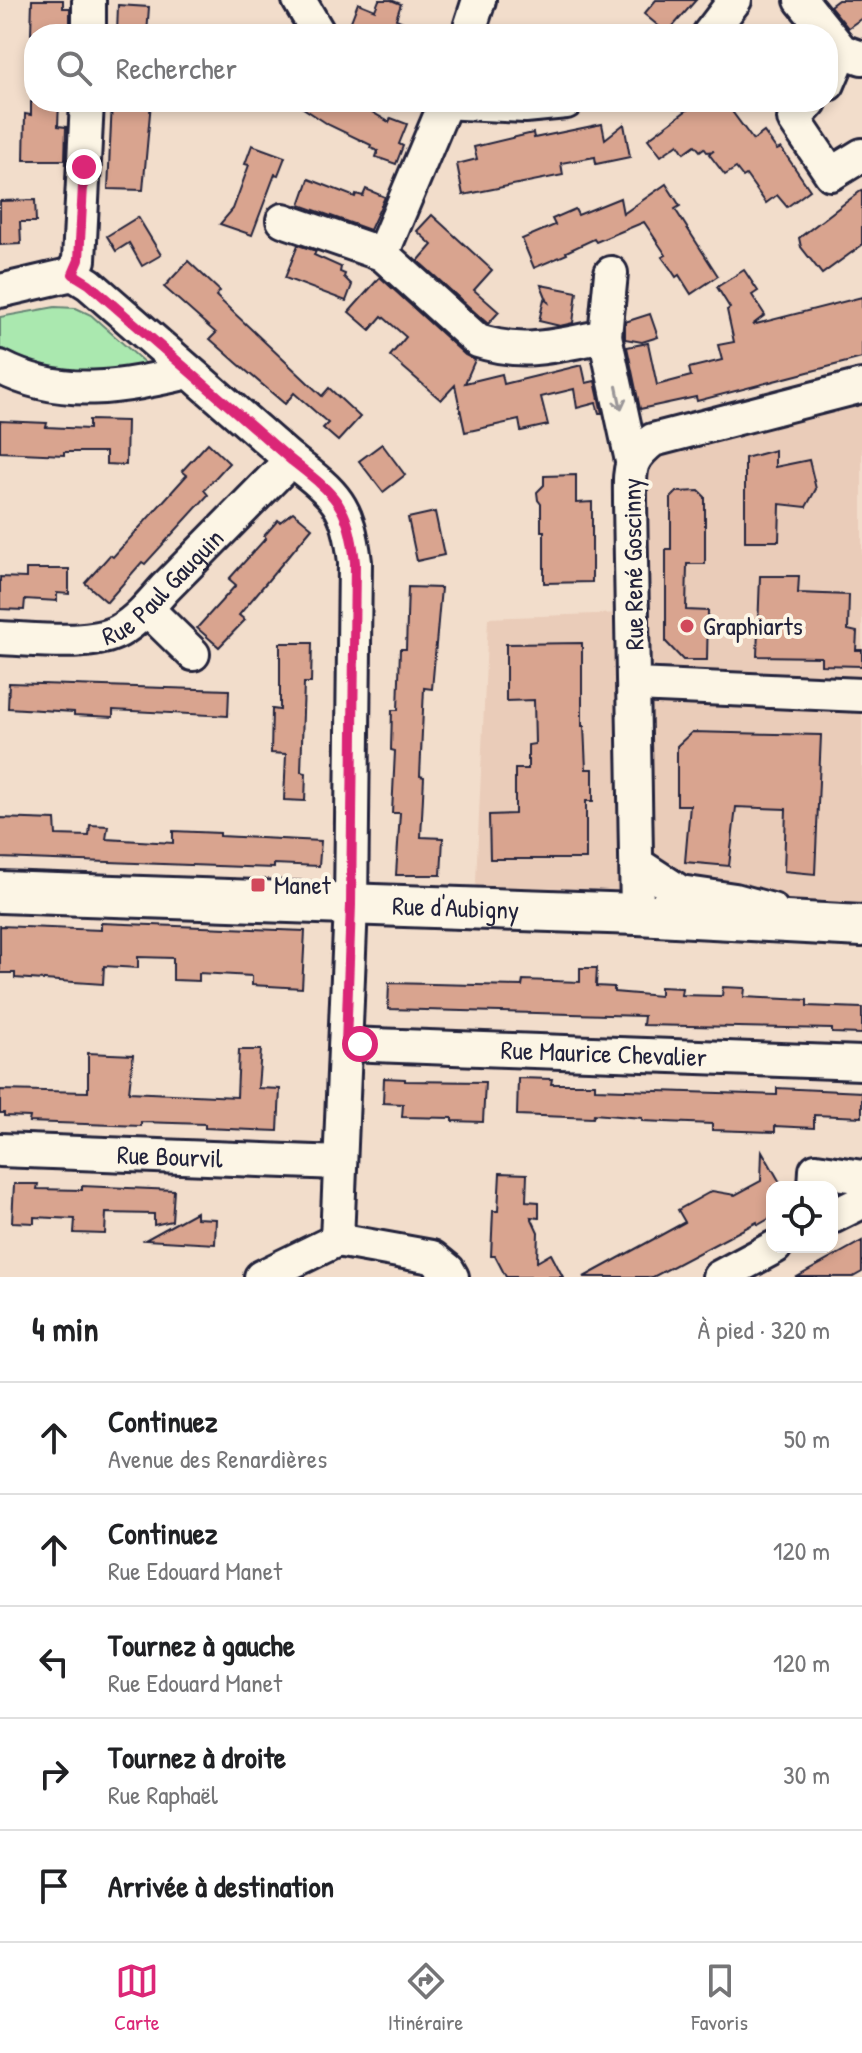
<!DOCTYPE html>
<html lang="fr">
<head>
<meta charset="utf-8">
<style>
	:root { --surface:#fff; --page:#f6f6f6; --text:#202124; --muted:#757577; --line:#e0e0e0; --accent:#db2777 }
	body { margin:0; font-family:"Patrick Hand",sans-serif; background:var(--page); color:var(--text) }
	.controls { position:absolute; right:24px; bottom:24px; display:grid; overflow:hidden; border-radius:16px; box-shadow:0 4px 12px #0003 }
	.controls button { width:72px; height:72px; display:grid; place-items:center; padding:0; border:0; border-bottom:2px solid var(--line); background:var(--surface); color:var(--text); font:40px sans-serif }
	.stop { position:absolute; width:24px; height:24px; margin:-18px; border:6px solid #db2777; border-radius:50%; background:#fff }
	.stop.end { background:#db2777; border-color:#fff; box-shadow:0 2px 8px #0008 }
	.list { margin:0; padding:0; list-style:none }
	h2 { display:flex; justify-content:space-between; align-items:center; height:104px; margin:0; padding:0 32px; font-size:34px }
	h2 small { font-size:26px; font-weight:400; color:var(--muted) }
	.list li { display:grid; grid-template-columns:52px 1fr auto; gap:24px; align-items:center; box-sizing:border-box; height:112px; padding:0 32px; border-top:2px solid var(--line) }
	.list b { display:block; font-size:30px; white-space:nowrap }
	.list p { margin:0; font-size:26px; white-space:nowrap; color:var(--muted) }
	.list em { font-size:26px; font-style:normal; color:var(--muted) }
	.icon { flex:none; width:44px; height:44px; fill:none; stroke:currentColor; stroke-width:2; stroke-linecap:round; stroke-linejoin:round }
	.map { position:relative; flex:none; width:862px; height:1277px; overflow:hidden }
	.search { position:absolute; background:var(--surface); box-shadow:0 4px 12px #0003; left:24px; right:24px; top:24px; height:88px; display:flex; align-items:center; gap:20px; box-sizing:border-box; padding:0 28px; border-radius:32px; color:var(--muted); font-size:30px }
	.sheet { height:664px; background:var(--surface) }
	nav { display:flex; justify-content:space-around; align-items:center; box-sizing:border-box; height:112px; border-top:2px solid var(--line); background:var(--surface); font-size:22px; color:var(--muted) }
	nav a { display:grid; justify-items:center; gap:4px }
	nav .on { color:var(--accent) }
	.map>svg:first-child { display:block }
	.built { fill:#eaccb9 }
	.green { fill:#aae8af; stroke:#668575; stroke-width:2 }
	.building { fill:#d9a48f; stroke:#22223b; stroke-width:2 }
	.lines { fill:none; stroke-linecap:round; stroke-linejoin:round }
	.minor-casing { stroke:#22223b; stroke-width:38 }
	.major-casing { stroke:#22223b; stroke-width:46 }
	.minor { stroke:#fcf5e5; stroke-width:32 }
	.major { stroke:#fcf5e5; stroke-width:40 }
	.oneway { stroke:#9a9698 }
	.route { stroke:#db2777; stroke-width:10 }
	.poi-dot { fill:#d1495b; stroke:#fcf5e5; stroke-width:3 }
	.labels { text-anchor:middle; stroke-width:8; stroke-linejoin:round; paint-order:stroke }
	.street-label { font-size:26px; fill:#22223b; stroke:#fcf5e5 }
	.poi-label { font-size:26px; fill:#22223b; stroke:#fcf5e5; text-anchor:start }
</style>
</head>
<body>
<div class="map">
<svg width="862" height="1277" viewBox="0 0 862 1277">
	<rect width="100%" height="100%" fill="#f2ddcb"/>
	<filter id="ink" filterUnits="userSpaceOnUse"><feTurbulence type="fractalNoise" baseFrequency=".0125" numOctaves="2"/><feDisplacementMap in="SourceGraphic" scale="16" xChannelSelector="R" yChannelSelector="G"/><feConvolveMatrix kernelMatrix="1 2 1 2 8 2 1 2 1" color-interpolation-filters="sRGB"/></filter>
	<g filter="url(#ink)">
		<polygon class="built" points="862,381 862,942 474,925 488,618 623,613 615,435"/>
		<polygon class="green" points="55,307 76,308 91,315 146,364 142,369 77,380 0,354 0,317"/>
		<g class="building">
			<polygon points="32,0 63,0 63,8 70,8 70,34 31,34"/>
			<polygon points="379,0 391,0 401,4 396,19 431,34 360,34 348,29 358,3 375,10"/>
			<polygon points="656,0 696,0 667,33 644,14"/>
			<polygon points="838,0 862,0 862,18 848,28 830,6"/>
			<polygon points="118,5 149,7 147,34 117,34"/>
			<polygon points="31,102 59,102 58,126 66,127 65,160 24,160 25,114 31,115"/>
			<polygon points="112,102 151,102 143,190 108,189"/>
			<polygon points="294,102 355,102 389,122 391,118 407,124 399,144 403,146 396,164 376,157 378,151 370,148 371,145 329,125"/>
			<polygon points="698,102 725,102 753,140 764,132 777,150 781,148 810,190 787,207 777,195 766,203 746,175 743,177 736,168 725,175 709,154 714,151 707,152 704,148 700,151 695,145 684,153 678,144 661,156 648,139"/>
			<polygon points="602,124 605,139 624,124 630,157 596,164 595,157 561,163 563,175 463,195 457,164 477,159 474,147 533,133 534,138"/>
			<polygon points="252,145 285,157 278,175 275,174 252,235 220,224 233,209 249,165 245,164"/>
			<polygon points="309,179 355,197 356,194 363,196 366,189 385,197 370,230 300,205"/>
			<polygon points="666,184 680,206 675,209 718,276 691,294 679,275 676,277 670,268 662,257 666,255 644,222 596,242 594,239 566,252 567,254 534,268 522,239 555,225 552,219 575,209 578,215 620,198 623,214"/>
			<polygon points="862,190 862,245 822,274 801,247 799,238"/>
			<polygon points="35,200 36,222 20,222 21,244 0,245 0,201"/>
			<polygon points="432,215 492,270 474,290 499,312 488,324 418,261 432,245 417,231"/>
			<polygon points="138,217 161,255 142,266 129,243 116,251 107,236"/>
			<polygon points="298,245 316,251 314,255 341,267 340,272 345,274 344,277 352,285 346,301 285,278"/>
			<polygon points="188,261 220,291 216,296 322,396 329,388 360,417 338,441 323,428 328,423 294,393 285,404 237,363 210,339 216,333 164,287"/>
			<polygon points="744,270 758,291 752,295 765,315 752,325 862,297 862,358 697,401 696,397 640,409 627,347 648,343 657,385 691,376 689,368 722,360 718,345 734,342 727,310 730,308 717,287"/>
			<polygon points="380,277 465,355 475,360 465,383 502,374 504,384 582,365 586,383 595,381 602,413 599,413 596,403 577,408 574,389 541,397 548,425 521,431 519,420 465,432 455,385 441,400 390,356 406,337 382,316 370,330 349,312"/>
			<polygon points="541,285 577,292 573,323 560,326 539,321 544,299 548,302"/>
			<polygon points="650,314 658,337 642,342 625,339 625,322"/>
			<polygon points="89,420 127,421 126,465 106,464 106,452 64,452 64,455 0,452 0,421 47,423 46,427 89,429"/>
			<polygon points="208,443 229,463 204,490 208,495 145,564 142,562 107,602 85,583 110,555 113,557 187,475 182,471"/>
			<polygon points="382,444 405,475 383,492 359,461"/>
			<polygon points="775,450 775,467 809,460 816,489 806,507 780,504 779,541 745,541 745,458"/>
			<polygon points="576,475 576,503 592,502 592,582 544,583 544,531 541,531 541,504 538,500 537,492 544,485 544,476"/>
			<polygon points="699,491 705,497 705,564 687,564 686,610 708,611 707,660 683,660 666,642 666,549 671,549 671,498 677,492"/>
			<polygon points="293,512 312,528 239,615 245,620 219,647 197,628 236,585 229,579 266,538 264,536 278,520 280,522"/>
			<polygon points="435,512 444,555 417,561 408,518"/>
			<polygon points="26,569 69,569 69,594 57,593 57,601 25,599 24,610 0,609 0,577 26,578"/>
			<polygon points="760,576 799,576 798,593 849,595 848,630 857,632 856,650 862,650 862,666 821,665 821,657 757,656"/>
			<polygon points="408,587 441,588 432,689 424,688 420,776 424,777 421,837 443,838 441,875 396,875 400,813 392,813 395,751 391,750 392,710 398,710 400,649 406,649"/>
			<polygon points="280,643 312,643 311,683 304,683 301,772 306,773 305,801 284,800 286,754 271,753 272,709 280,710"/>
			<polygon points="582,643 582,726 584,726 586,769 593,769 593,801 586,801 586,859 490,859 489,815 515,814 515,769 528,769 528,745 535,744 534,700 506,701 506,644"/>
			<polygon points="9,683 229,690 228,716 113,710 113,717 74,715 74,712 8,708"/>
			<polygon points="692,732 821,735 815,874 784,871 786,809 736,807 729,866 685,862 690,805 677,805 677,746"/>
			<polygon points="0,818 55,820 56,835 89,836 90,825 108,826 106,839 173,843 173,831 220,833 220,836 321,841 319,866 274,864 274,868 0,858"/>
			<polygon points="101,923 305,931 302,988 252,985 252,976 199,973 199,981 173,980 173,958 138,957 138,968 104,966 103,984 15,978 15,973 0,973 0,926 101,930"/>
			<polygon points="580,968 597,968 596,986 614,987 614,992 660,996 660,987 682,988 681,995 722,996 723,987 745,988 744,997 807,1000 807,1006 862,1008 862,1034 832,1033 832,1029 643,1025 644,1016 388,1009 389,983 522,986 523,980 580,982"/>
			<polygon points="239,1050 261,1050 258,1088 280,1089 278,1131 205,1128 205,1124 141,1122 141,1126 29,1122 30,1117 4,1116 4,1113 0,1113 0,1090 88,1092 88,1053 133,1055 129,1092 237,1097"/>
			<polygon points="384,1078 405,1079 405,1081 485,1082 483,1122 452,1121 452,1118 402,1117 403,1104 383,1103"/>
			<polygon points="518,1078 552,1079 551,1084 595,1084 595,1089 777,1095 777,1088 862,1092 862,1117 814,1115 814,1128 775,1126 775,1132 712,1130 712,1124 642,1121 642,1118 594,1114 593,1118 517,1115"/>
			<polygon points="762,1151 782,1186 772,1187 772,1217 758,1225 757,1222 653,1277 584,1277 685,1222 678,1210 712,1191 735,1195 761,1181"/>
			<polygon points="500,1173 527,1174 526,1201 539,1202 539,1218 531,1217 538,1232 537,1262 551,1254 563,1277 506,1277 495,1256 491,1256 493,1211 498,1211"/>
			<polygon points="14,1184 38,1184 37,1189 82,1190 82,1186 174,1190 172,1221 154,1225 154,1214 106,1213 105,1234 74,1233 75,1219 34,1217 34,1223 12,1222"/>
			<polygon points="196,1212 196,1218 216,1219 215,1244 145,1240"/>
			<polygon points="862,1241 862,1272 853,1277 797,1277"/>
		</g>
		<g class="lines">
			<defs>
				<g id="minor">
					<polyline points="299,0 319,34"/>
					<polyline points="801,0 842,51 862,58"/>
					<polyline points="89,34 89,0"/>
					<polyline points="468,34 479,0"/>
					<polyline points="709,34 735,0"/>
					<polyline points="828,84 842,51"/>
					<polyline points="440,102 525,106 566,102"/>
					<path d="M446,102L382,254L478,341C525,356 558,345 605,336L611,273"/>
					<polyline points="810,102 794,119 831,174 862,155"/>
					<polyline points="283,220 382,254"/>
					<polyline points="73,274 79,260 87,102"/>
					<path d="M0,291L73,274L89,284L291,460C336,495 348,504 355,562L351,905L337,1240L432,1257L448,1270L452,1277"/>
					<polyline points="605,336 632,461"/>
					<path d="M0,367C63,400 123,387 189,372"/>
					<polyline points="147,609 193,654"/>
					<path id="s1" d="M0,638C33,639 90,647 119,631C137,621 151,604 165,588L291,460"/>
					<polyline points="635,685 862,695"/>
					<polyline points="637,864 680,892 735,900 772,910"/>
					<path d="M637,914L630,501C630,470 627,460 653,440L862,386"/>
					<path id="s2" d="M346,1044L862,1063"/>
					<path id="s3" d="M0,1150L340,1163"/>
					<polyline points="815,1187 816,1170 862,1177"/>
					<polyline points="832,1217 862,1202"/>
					<polyline points="261,1277 337,1240"/>
					<polyline points="719,1277 775,1247"/>
				</g>
				<g id="major">
					<path id="s4" d="M0,892L637,914L862,926"/>
				</g>
			</defs>
			<use href="#minor" class="minor-casing"/>
			<use href="#major" class="major-casing"/>
			<use href="#minor" class="minor"/>
			<use href="#major" class="major"/>
		</g>
		<defs><path id="oneway-shaft" d="M-6 0H5M1.5-3L5.5 0L1.5 3" fill="none" stroke-width="1.6" stroke-linecap="round" stroke-linejoin="round" transform="scale(2)"/></defs>
		<use class="oneway" href="#oneway-shaft" transform="translate(619 398) rotate(78)"/>
	</g>
	<g class="lines" filter="url(#ink)">
		<path class="route" d="M84,167L79,260L73,274L89,284L291,460C336,495 348,504 355,562L351,905L346,1044H360"/>
	</g>
	<g class="poi-dot">
		<circle cx="687" cy="626" r="8"/>
		<rect x="250" y="877" width="16" height="16" rx="4"/>
	</g>
	<g class="labels">
		<g class="street-label">
			<text transform="translate(633 564) rotate(-91)" y="9">Rue René Goscinny</text>
			<text dy="9" stroke="none"><textPath href="#s1" startOffset="182">Rue Paul Gauguin</textPath></text>
			<text dy="9" stroke="none"><textPath href="#s4" startOffset="456">Rue d'Aubigny</textPath></text>
			<text dy="9" stroke="none"><textPath href="#s2" startOffset="258">Rue Maurice Chevalier</textPath></text>
			<text dy="9" stroke="none"><textPath href="#s3" startOffset="170">Rue Bourvil</textPath></text>
		</g>
		<g class="poi-label">
			<text x="703" y="635">Graphiarts</text>
			<text x="274" y="894">Manet</text>
		</g>
	</g>
</svg>
<div class="controls">
<button><svg class="icon" aria-label="locate" viewBox="0 0 24 24"><circle cx="12" cy="12" r="6"/><path d="M12 2v4M12 18v4M2 12h4M18 12h4"/></svg></button>
</div>
<div class="stop" style="left:360px;top:1044px"></div>
<div class="stop end" style="left:84px;top:167px"></div>
<div class="search"><svg class="icon" aria-label="search" viewBox="0 0 24 24"><circle cx="10" cy="10" r="6"/><path d="M15 15l6 6"/></svg>Rechercher</div>
</div>
<section class="sheet">
<h2>4 min<small>À pied · 320 m</small></h2>
<ul class="list">
<li><svg class="icon" aria-label="ahead" viewBox="0 0 24 24"><path d="M12 20V5M6 11l6-6 6 6"/></svg><div><b>Continuez</b><p>Avenue des Renardières</p></div><em>50 m</em></li>
<li><svg class="icon" aria-label="ahead" viewBox="0 0 24 24"><path d="M12 20V5M6 11l6-6 6 6"/></svg><div><b>Continuez</b><p>Rue Edouard Manet</p></div><em>120 m</em></li>
<li><svg class="icon" aria-label="left" viewBox="0 0 24 24"><path d="M17 20v-9H6M10 6l-5 5 5 5"/></svg><div><b>Tournez à gauche</b><p>Rue Edouard Manet</p></div><em>120 m</em></li>
<li><svg class="icon" aria-label="right" viewBox="0 0 24 24"><path d="M7 20v-9h11M14 6l5 5-5 5"/></svg><div><b>Tournez à droite</b><p>Rue Raphaël</p></div><em>30 m</em></li>
<li><svg class="icon" aria-label="arrive" viewBox="0 0 24 24"><path d="M6 21V4h12l-3 4 3 4H6"/></svg><div><b>Arrivée à destination</b></div></li>
</ul>
</section>
<nav>
<a class="on"><svg class="icon" aria-label="map" viewBox="0 0 24 24"><path d="M3 6l6-2 6 2 6-2v14l-6 2-6-2-6 2zM9 4v14M15 6v14"/></svg>Carte</a>
<a><svg class="icon" aria-label="directions" viewBox="0 0 24 24"><path d="M12 3l9 9-9 9-9-9zM9 14v-3h6M13 9l2 2-2 2"/></svg>Itinéraire</a>
<a><svg class="icon" aria-label="saved" viewBox="0 0 24 24"><path d="M7 4h10v16l-5-4-5 4z"/></svg>Favoris</a>
</nav>
</body>
</html>
